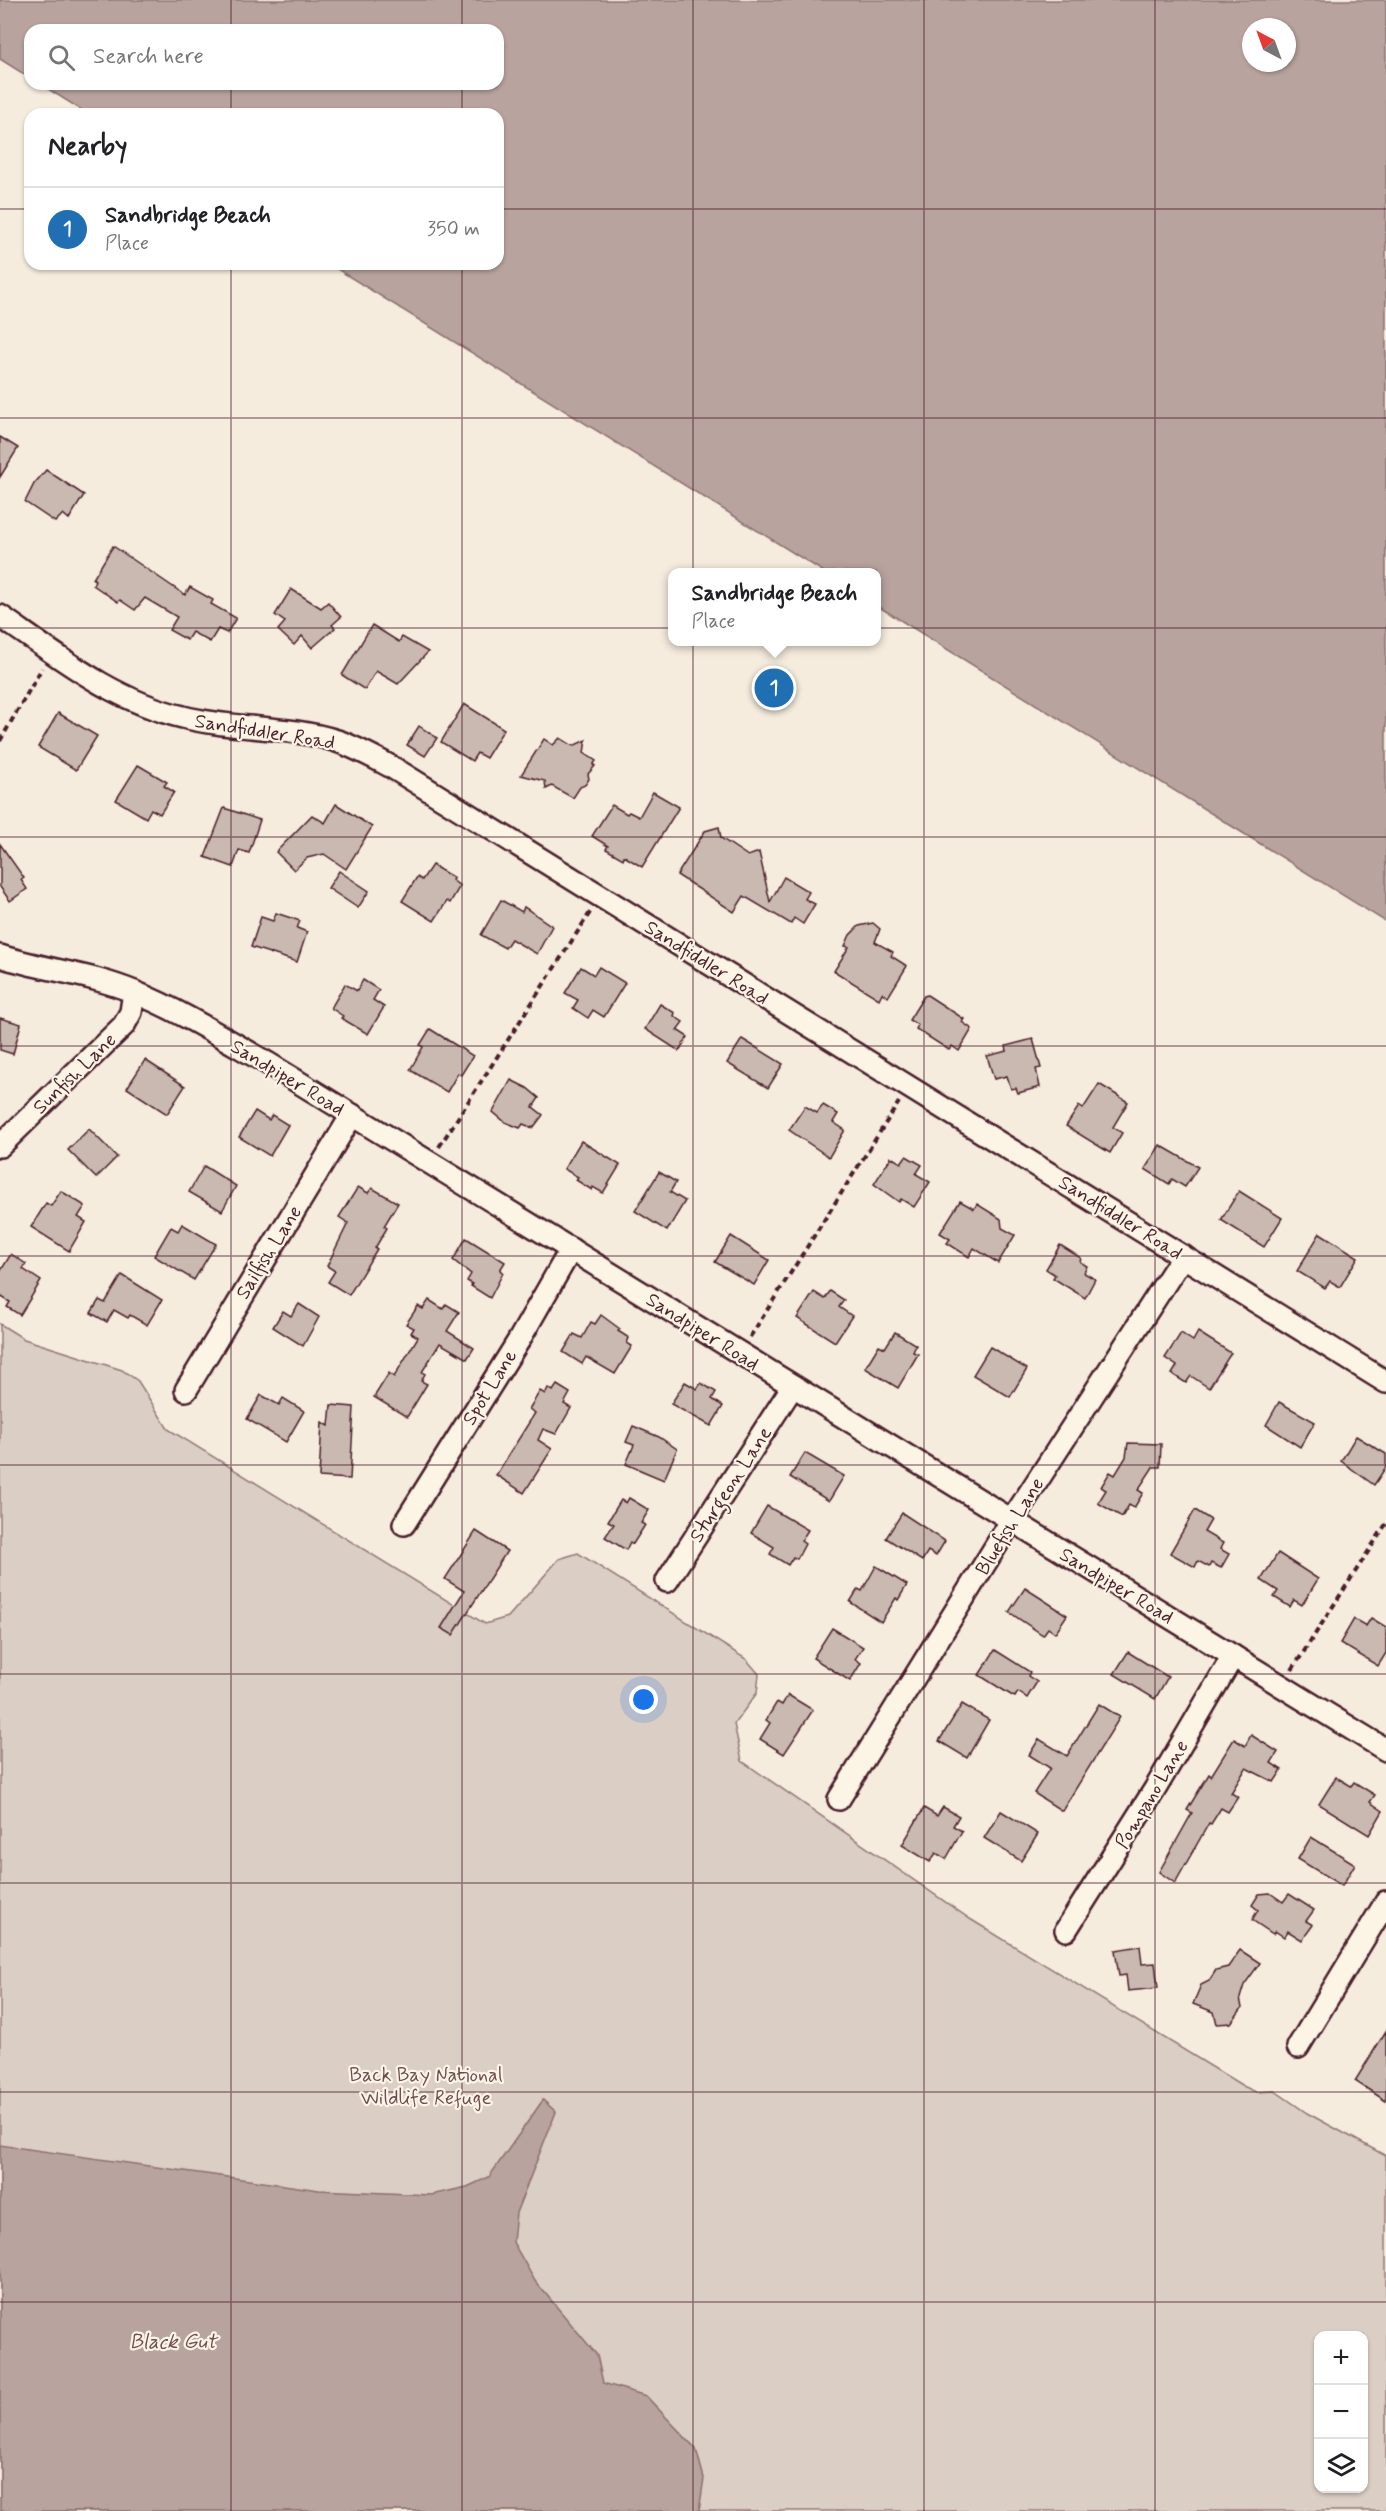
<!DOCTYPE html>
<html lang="en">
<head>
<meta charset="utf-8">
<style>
	:root { --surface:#fff; --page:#f6f6f6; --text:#202124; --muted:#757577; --line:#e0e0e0; --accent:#1f6fb2 }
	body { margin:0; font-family:Mynerve,sans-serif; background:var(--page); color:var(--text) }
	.controls { position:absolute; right:18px; bottom:18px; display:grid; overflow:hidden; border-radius:12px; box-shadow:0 2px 4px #0004 }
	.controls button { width:54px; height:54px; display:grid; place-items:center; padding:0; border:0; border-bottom:2px solid var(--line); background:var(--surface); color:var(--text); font:30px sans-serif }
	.compass { position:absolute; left:1242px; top:18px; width:54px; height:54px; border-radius:50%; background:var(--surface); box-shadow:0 2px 4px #0004; rotate:319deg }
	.you { position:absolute; left:644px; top:1700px; width:21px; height:21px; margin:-15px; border:4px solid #fff; border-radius:50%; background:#1a73e8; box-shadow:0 0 0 9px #1a73e833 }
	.badge { display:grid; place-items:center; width:39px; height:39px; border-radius:50%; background:var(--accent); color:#fff; font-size:20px; font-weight:700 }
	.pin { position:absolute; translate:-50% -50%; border:3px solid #fff; box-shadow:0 2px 6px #0006 }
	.popup { position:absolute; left:668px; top:568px; width:213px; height:78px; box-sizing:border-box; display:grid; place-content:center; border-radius:12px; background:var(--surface); filter:drop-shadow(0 2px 4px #0005); font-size:20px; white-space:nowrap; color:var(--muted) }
	.popup b { font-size:22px; color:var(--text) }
	.popup::after { content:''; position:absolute; left:50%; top:100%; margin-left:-12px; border:12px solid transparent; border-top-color:var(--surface) }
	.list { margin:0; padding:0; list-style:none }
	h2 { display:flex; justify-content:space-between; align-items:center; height:78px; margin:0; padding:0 24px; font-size:26px }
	h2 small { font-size:20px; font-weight:400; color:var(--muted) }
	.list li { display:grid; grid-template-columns:39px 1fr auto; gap:18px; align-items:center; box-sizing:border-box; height:84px; padding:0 24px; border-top:2px solid var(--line) }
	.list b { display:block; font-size:22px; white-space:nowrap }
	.list p { margin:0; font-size:20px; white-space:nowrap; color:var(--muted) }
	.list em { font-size:20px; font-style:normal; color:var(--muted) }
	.icon { flex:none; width:33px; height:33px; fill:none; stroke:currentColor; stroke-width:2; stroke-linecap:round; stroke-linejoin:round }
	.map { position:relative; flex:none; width:1386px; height:2511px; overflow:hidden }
	.search { position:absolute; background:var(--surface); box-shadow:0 2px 4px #0004; left:24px; top:24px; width:480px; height:66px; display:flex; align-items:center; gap:15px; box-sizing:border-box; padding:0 21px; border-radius:18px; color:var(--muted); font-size:22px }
	.panel { position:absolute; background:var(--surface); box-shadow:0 2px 4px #0004; left:24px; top:108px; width:480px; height:162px; border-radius:18px }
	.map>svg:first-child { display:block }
	.green { fill:#dbcec4; stroke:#927678; stroke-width:1.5; fill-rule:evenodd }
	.water { fill:#b8a39e; stroke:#8c6e70; stroke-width:1.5; fill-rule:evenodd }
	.building { fill:#cab9b1; stroke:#4a1f2b; stroke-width:1.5 }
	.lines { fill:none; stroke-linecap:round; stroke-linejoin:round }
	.street-casing { stroke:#4a1f2b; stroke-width:26 }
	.path { stroke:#4a1f2b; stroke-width:4; stroke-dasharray:6 4.5; stroke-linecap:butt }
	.street { stroke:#fcf5e5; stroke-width:21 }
	.grid { fill:none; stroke:#4a1f2b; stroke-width:1.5; stroke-opacity:0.55 }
	.labels { text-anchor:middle; stroke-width:4.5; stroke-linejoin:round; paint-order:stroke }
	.street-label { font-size:20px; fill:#4a1f2b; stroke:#fcf5e5 }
	.park-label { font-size:20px; fill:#6e4b51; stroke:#fcf5e5 }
	.water-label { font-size:21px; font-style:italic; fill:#704d53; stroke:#fcf5e5 }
</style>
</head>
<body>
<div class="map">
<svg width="1386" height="2511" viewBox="0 0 1386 2511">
	<rect width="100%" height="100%" fill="#f5ecde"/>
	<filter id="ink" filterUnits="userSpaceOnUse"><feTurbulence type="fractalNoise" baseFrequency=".0167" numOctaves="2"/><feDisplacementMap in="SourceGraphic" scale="12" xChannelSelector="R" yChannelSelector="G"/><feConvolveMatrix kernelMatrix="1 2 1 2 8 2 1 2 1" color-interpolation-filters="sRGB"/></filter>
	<g filter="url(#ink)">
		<path class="green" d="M0,1324L24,1339L122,1370L138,1381L168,1429L485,1624L508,1617L559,1559L578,1553L746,1659L759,1674L757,1693L734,1724L742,1761L970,1919L1243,2086L1256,2092L1275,2091L1307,2113L1386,2156V2511H0ZM1318,2336H1364V2488H1318Z"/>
		<g class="water">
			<path d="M0,0H1386V922L876,605V572H824L329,264H498V114H88L40,84H498V30H30V78L0,59ZM1251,27H1287V63H1251Z"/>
			<polygon points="543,2100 556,2112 516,2213 513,2242 535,2281 597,2355 603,2383 646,2396 696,2449 704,2478 699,2511 0,2511 0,2145 319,2190 431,2195 467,2187 489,2177"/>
		</g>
		<g class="building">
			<polygon points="0,437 18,448 0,477"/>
			<polygon points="46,470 84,495 69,519 63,514 55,522 25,502 34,484"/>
			<polygon points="113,546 185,595 190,587 213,600 211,604 236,618 227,633 218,629 210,642 192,632 187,640 169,630 177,617 145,598 135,610 120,600 118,602 93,585 95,580 93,579"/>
			<polygon points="291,589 321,608 328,602 341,617 332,625 335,628 312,648 302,636 294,645 278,630 285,622 275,615"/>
			<polygon points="372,625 399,642 402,637 428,652 398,684 376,671 365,690 342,675"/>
			<polygon points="464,704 504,729 486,758 477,753 472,761 441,742"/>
			<polygon points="58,713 97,736 76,770 38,747"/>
			<polygon points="419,726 437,738 425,756 407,745"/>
			<polygon points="560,738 573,746 586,740 584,753 596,761 593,765 595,766 588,774 589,779 585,785 580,787 573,798 552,786 546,789 545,781 521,775 544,739 553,745"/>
			<polygon points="138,765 167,782 164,786 174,792 160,814 151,809 146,818 116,800"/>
			<polygon points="653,792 679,807 642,867 624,856 623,859 606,849 608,846 592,836 612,805 627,814 629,812 639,817"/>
			<polygon points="336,804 372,827 346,869 324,854 307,858 294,870 276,852 312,815 325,823"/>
			<polygon points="224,808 260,820 249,853 239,850 233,867 205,857"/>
			<polygon points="719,827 721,838 748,856 759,852 770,902 784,877 809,892 805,899 815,904 803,924 794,918 791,924 744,896 734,912 677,875 705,831"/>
			<polygon points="0,844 24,878 21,880 27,889 10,901 0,887"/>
			<polygon points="432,865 454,878 452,880 460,886 450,903 447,901 434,921 402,901 417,877 422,880"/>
			<polygon points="339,871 369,891 358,908 328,888"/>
			<polygon points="501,900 522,912 524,907 552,926 537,954 511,939 505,948 481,935"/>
			<polygon points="276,913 300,921 297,928 307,932 297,962 251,947 261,917 273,921"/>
			<polygon points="873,923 880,929 875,942 893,952 891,956 907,966 888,997 882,993 879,999 834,971 849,947 845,946 850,935 859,926"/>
			<polygon points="581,967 594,975 599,967 625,983 604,1017 593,1010 588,1018 573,1008 578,1000 565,993"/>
			<polygon points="363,980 379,990 373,1000 384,1007 368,1034 341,1018 343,1016 331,1008 345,984 357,991"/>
			<polygon points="927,995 964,1019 962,1022 972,1029 959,1051 952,1046 949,1050 916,1029 918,1025 909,1020 924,996"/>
			<polygon points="660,1004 675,1013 674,1016 683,1022 677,1030 688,1037 679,1051 645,1029"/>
			<polygon points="0,1018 21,1024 13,1054 0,1050"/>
			<polygon points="430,1029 473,1056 461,1075 458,1073 447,1092 410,1070 423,1047 420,1045"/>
			<polygon points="742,1039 783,1064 768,1088 727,1063"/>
			<polygon points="1033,1039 1041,1068 1036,1069 1040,1087 1018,1093 1016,1088 1011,1089 1007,1076 994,1079 987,1056 1007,1051 1006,1046"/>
			<polygon points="145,1060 185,1086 167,1114 127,1088"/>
			<polygon points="511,1080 527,1088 539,1098 533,1107 543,1115 533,1128 523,1124 520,1128 505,1122 493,1112"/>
			<polygon points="1099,1084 1128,1102 1113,1127 1122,1133 1110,1153 1066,1126 1079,1106 1083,1109"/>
			<polygon points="823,1105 838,1114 833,1122 845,1130 829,1157 789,1130 805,1106 817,1113"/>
			<polygon points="255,1111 269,1120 272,1115 288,1125 270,1156 239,1137"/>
			<polygon points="89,1129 117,1157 96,1178 68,1150"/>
			<polygon points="581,1141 620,1165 603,1193 593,1187 592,1190 576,1180 578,1177 564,1169"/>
			<polygon points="1160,1145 1198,1167 1185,1187 1172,1179 1169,1184 1145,1169"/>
			<polygon points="906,1156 922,1165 916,1174 930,1182 914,1207 901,1199 899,1202 874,1184 891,1157 901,1163"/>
			<polygon points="204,1166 236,1186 222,1211 189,1192"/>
			<polygon points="659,1172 676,1182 670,1192 685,1201 667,1231 635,1211"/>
			<polygon points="358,1187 368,1193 372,1188 398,1203 384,1226 387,1228 375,1248 377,1249 349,1295 328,1282 335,1271 327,1266 348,1223 339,1217"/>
			<polygon points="61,1191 85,1206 78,1217 86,1222 69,1251 31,1227 46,1203 51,1206"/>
			<polygon points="1239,1191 1282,1218 1264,1247 1221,1220"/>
			<polygon points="960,1201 974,1209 977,1204 1001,1219 1002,1228 1015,1235 998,1263 974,1248 969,1257 947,1243 950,1239 940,1233"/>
			<polygon points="182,1224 216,1244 194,1280 154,1256 171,1227 178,1231"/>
			<polygon points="1320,1233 1358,1257 1340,1287 1330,1281 1325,1288 1297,1271"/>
			<polygon points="731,1236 769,1260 754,1285 715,1262"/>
			<polygon points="466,1238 505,1262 500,1270 503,1273 490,1298 471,1286 472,1284 467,1281 471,1274 453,1260"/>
			<polygon points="1060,1245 1081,1258 1080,1262 1087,1266 1084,1273 1095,1279 1085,1298 1053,1278 1055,1275 1046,1269"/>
			<polygon points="11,1254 26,1264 23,1269 41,1281 20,1315 7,1307 10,1302 0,1296 0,1272"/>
			<polygon points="122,1275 162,1300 147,1325 130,1315 128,1318 114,1310 107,1322 91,1313 99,1300 105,1303"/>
			<polygon points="830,1291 844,1300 839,1307 852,1316 835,1342 797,1318 814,1292 825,1299"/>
			<polygon points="429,1300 443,1309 446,1304 459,1312 447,1331 474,1348 467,1359 440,1343 422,1372 425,1374 421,1381 427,1384 407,1417 374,1397 389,1373 394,1377 418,1337 411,1333 414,1328 406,1324 418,1306 423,1309"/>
			<polygon points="299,1304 319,1317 303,1346 273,1327 283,1311 291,1316"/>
			<polygon points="601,1315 620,1329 618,1331 629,1338 627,1343 632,1346 615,1374 586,1357 582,1364 563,1352 574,1334 582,1338 591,1322 595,1324"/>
			<polygon points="895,1332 916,1345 913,1352 918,1354 898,1388 865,1368 879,1345 885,1348"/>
			<polygon points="1198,1332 1231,1353 1209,1388 1191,1376 1186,1383 1172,1374 1177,1366 1165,1358 1181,1333 1193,1341"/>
			<polygon points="990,1347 1027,1369 1010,1397 973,1375"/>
			<polygon points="685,1382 697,1389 701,1383 716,1392 712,1399 723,1406 711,1426 671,1404"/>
			<polygon points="557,1385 570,1393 564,1404 571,1408 556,1434 543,1429 538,1440 552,1449 524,1493 496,1475 535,1413 529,1409 540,1391 545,1394 548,1388 553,1391"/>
			<polygon points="261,1395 279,1405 283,1398 304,1411 286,1442 247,1419"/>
			<polygon points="1279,1402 1315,1422 1300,1447 1266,1425"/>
			<polygon points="331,1405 354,1407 350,1479 319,1477 322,1422 329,1426"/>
			<polygon points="633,1426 659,1437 677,1449 664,1480 626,1464 634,1445 626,1442"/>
			<polygon points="1356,1436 1386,1454 1386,1467 1374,1485 1341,1461"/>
			<polygon points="1128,1443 1161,1444 1160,1467 1153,1467 1138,1490 1143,1493 1134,1508 1129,1505 1122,1517 1098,1503 1106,1490 1101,1487 1110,1472 1115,1475 1126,1457"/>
			<polygon points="805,1453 844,1476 829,1501 790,1477"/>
			<polygon points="629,1498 649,1510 641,1523 645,1525 633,1544 630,1542 626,1550 605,1537 614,1524 608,1521 621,1500 626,1503"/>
			<polygon points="767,1506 808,1530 801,1541 805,1544 797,1559 793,1557 788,1565 770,1554 774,1547 751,1533"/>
			<polygon points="1195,1510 1211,1520 1204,1532 1223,1543 1220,1549 1229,1554 1221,1568 1211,1563 1209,1567 1198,1561 1195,1567 1170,1553"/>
			<polygon points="902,1513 945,1541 936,1556 928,1551 922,1561 886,1538"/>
			<polygon points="476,1531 507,1551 453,1635 441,1628 464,1591 445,1579"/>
			<polygon points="1278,1553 1318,1579 1302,1605 1294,1600 1290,1607 1274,1597 1278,1591 1261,1580"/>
			<polygon points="876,1566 907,1585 898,1600 896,1598 881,1622 850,1602 858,1589 862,1591"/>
			<polygon points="1025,1588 1067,1615 1055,1633 1048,1628 1043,1635 1009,1612"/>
			<polygon points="1371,1618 1386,1627 1386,1653 1378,1666 1340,1643 1354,1619 1366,1626"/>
			<polygon points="832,1628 863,1647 855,1659 861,1663 850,1681 813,1658"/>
			<polygon points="995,1650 1030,1672 1028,1676 1037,1682 1027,1698 1018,1692 1015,1697 1011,1695 979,1675"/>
			<polygon points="1128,1652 1168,1677 1155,1699 1114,1674"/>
			<polygon points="788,1695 813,1710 784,1754 760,1739 770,1723 766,1720 777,1702 782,1705"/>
			<polygon points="962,1704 989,1720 967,1758 939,1741"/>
			<polygon points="1099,1704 1120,1717 1062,1811 1034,1793 1050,1768 1029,1755 1039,1739 1067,1756"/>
			<polygon points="1251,1735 1278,1752 1271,1763 1282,1770 1274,1782 1246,1768 1231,1793 1238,1797 1228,1812 1221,1808 1211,1824 1209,1823 1175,1883 1159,1872 1192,1813 1187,1810 1209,1774 1211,1776 1234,1739 1245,1746"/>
			<polygon points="1336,1777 1351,1786 1354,1782 1375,1795 1370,1802 1383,1811 1369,1835 1319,1804"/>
			<polygon points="943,1807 959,1816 953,1826 962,1831 946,1859 936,1853 930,1862 902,1845 924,1808 937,1816"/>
			<polygon points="1001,1811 1038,1834 1021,1861 984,1838"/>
			<polygon points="1311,1837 1355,1864 1342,1886 1298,1859"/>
			<polygon points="1270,1893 1283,1902 1289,1894 1314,1910 1306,1921 1313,1925 1302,1940 1288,1931 1284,1937 1275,1931 1273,1934 1252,1920 1258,1910 1252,1905 1259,1894"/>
			<polygon points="1140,1946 1142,1964 1155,1963 1158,1988 1128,1991 1126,1975 1119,1976 1115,1950"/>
			<polygon points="1240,1950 1260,1963 1244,1985 1240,1998 1242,2008 1231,2023 1217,2024 1214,2012 1193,2004 1201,1985 1209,1981 1216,1970 1228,1967"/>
			<polygon points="1386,2031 1386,2101 1355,2081"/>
		</g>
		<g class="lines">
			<defs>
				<g id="street">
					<path d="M0,616C58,656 114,701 183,717C233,730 287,725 337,741C355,747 373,757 390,766L1386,1382"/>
					<path d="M0,956C44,970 91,974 134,992C181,1011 225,1039 269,1064L1386,1750"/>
					<polyline points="0,1146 124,1025 131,1012 134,992"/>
					<polyline points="186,1390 352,1115"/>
					<polyline points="404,1524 519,1340 571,1249"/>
					<polyline points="667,1581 793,1386"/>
					<polyline points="839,1799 1012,1520 1183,1256"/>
					<polyline points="1066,1930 1155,1789 1233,1656"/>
					<polyline points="1298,2047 1386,1902"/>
				</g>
			</defs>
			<use href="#street" class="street-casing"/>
			<g class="path">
				<polyline points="0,741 42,668"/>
				<polyline points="439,1147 591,911"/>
				<polyline points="750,1337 899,1102"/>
				<polyline points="1292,1670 1386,1524"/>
			</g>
			<use href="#street" class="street"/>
		</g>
	</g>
	<path class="grid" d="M231,0V30M462,0V30M693,0V2511M924,0V2511M1155,0V2511M231,84V114M462,84V114M0,209H30M498,209H1386M231,264V2511M462,264V2511M0,418H1386M0,628H1386M0,837H1386M0,1046H1386M0,1256H1386M0,1465H1386M0,1674H1386M0,1883H1386M0,2092H1386M0,2302H1386"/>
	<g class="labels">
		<g class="street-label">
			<text transform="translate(265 731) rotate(9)" y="7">Sandfiddler Road</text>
			<text transform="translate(707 962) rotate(32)" y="7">Sandfiddler Road</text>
			<text transform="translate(74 1073) rotate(-44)" y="7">Sunfish Lane</text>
			<text transform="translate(288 1077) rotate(31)" y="7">Sandpiper Road</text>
			<text transform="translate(1121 1217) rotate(32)" y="7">Sandfiddler Road</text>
			<text transform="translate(268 1252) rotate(-58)" y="7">Sailfish Lane</text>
			<text transform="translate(703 1331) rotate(32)" y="7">Sandpiper Road</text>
			<text transform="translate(489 1387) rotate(-58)" y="7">Spot Lane</text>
			<text transform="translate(730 1484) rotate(-57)" y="7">Sturgeon Lane</text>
			<text transform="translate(1009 1526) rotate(-58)" y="7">Bluefish Lane</text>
			<text transform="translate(1117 1585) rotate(31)" y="7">Sandpiper Road</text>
			<text transform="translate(1151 1794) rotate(-59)" y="7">Pompano Lane</text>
		</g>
		<g class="park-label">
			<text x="426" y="2081">Back Bay National<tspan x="426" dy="23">Wildlife Refuge</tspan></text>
		</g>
		<g class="water-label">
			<text x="173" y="2348">Black Gut</text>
		</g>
	</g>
</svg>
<div class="controls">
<button>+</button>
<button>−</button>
<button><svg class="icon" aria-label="layers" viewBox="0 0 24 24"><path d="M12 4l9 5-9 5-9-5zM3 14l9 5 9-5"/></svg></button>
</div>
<svg class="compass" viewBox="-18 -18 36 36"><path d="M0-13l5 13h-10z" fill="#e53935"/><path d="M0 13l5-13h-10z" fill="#757577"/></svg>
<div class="you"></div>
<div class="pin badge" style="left:774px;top:688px">1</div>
<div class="popup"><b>Sandbridge Beach</b>Place</div>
<div class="search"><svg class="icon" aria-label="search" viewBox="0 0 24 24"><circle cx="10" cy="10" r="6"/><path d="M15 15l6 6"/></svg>Search here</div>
<section class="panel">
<h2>Nearby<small></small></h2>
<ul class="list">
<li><span class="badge">1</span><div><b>Sandbridge Beach</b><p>Place</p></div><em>350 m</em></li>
</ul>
</section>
</div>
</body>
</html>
